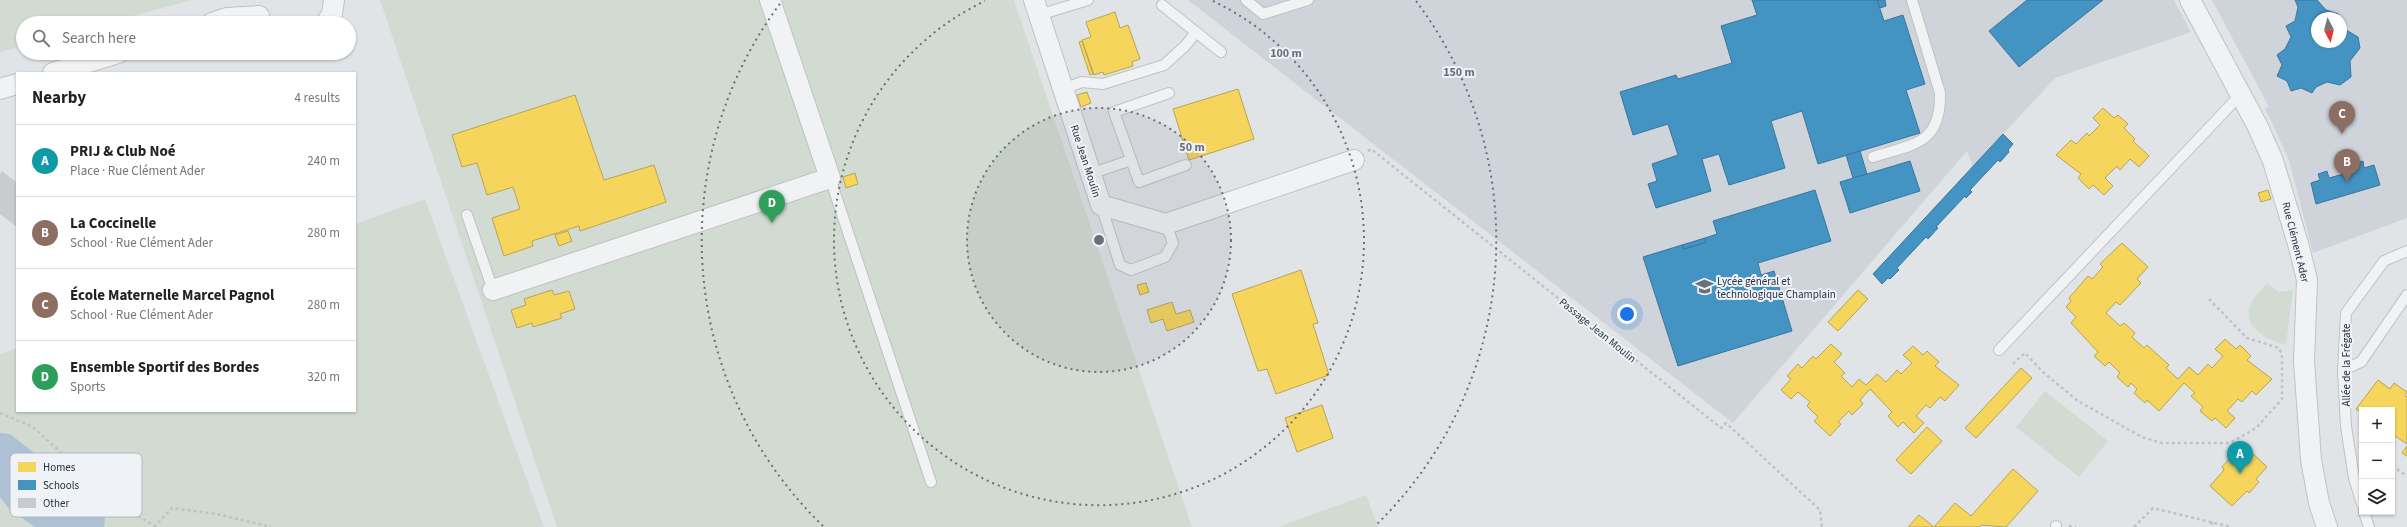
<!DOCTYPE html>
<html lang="en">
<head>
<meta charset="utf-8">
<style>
	:root { --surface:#fff; --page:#f6f6f6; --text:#222; --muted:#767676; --line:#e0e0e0; --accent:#68707b }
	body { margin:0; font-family:"Source Sans 3",sans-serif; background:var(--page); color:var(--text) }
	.controls { position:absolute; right:12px; bottom:12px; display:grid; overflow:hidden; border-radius:0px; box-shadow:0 1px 3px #0004 }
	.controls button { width:36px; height:36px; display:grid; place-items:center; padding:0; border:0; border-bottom:1px solid var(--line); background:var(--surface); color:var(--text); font:20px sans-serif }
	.compass { position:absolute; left:2311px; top:12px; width:36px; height:36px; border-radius:50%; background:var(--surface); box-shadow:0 1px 3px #0004; rotate:173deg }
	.you { position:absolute; left:1627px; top:314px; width:14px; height:14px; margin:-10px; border:3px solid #fff; border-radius:50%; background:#1a73e8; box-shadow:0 0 0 6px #1a73e833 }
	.badge { display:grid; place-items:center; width:26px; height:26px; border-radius:50%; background:var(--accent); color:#fff; font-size:13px; font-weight:700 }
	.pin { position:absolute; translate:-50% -33px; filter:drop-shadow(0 1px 2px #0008) }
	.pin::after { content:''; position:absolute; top:21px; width:14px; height:12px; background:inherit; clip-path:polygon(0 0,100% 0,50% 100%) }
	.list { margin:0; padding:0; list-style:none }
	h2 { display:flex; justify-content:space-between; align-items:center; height:52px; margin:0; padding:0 16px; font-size:17px }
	h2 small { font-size:13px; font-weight:400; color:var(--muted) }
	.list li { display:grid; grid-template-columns:26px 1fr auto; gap:12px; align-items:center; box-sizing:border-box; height:72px; padding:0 16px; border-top:1px solid var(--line) }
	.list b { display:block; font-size:15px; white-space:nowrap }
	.list p { margin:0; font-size:13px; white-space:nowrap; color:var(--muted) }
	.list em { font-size:13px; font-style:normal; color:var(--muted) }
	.icon { flex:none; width:22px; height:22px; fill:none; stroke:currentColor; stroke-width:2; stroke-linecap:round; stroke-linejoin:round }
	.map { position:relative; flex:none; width:2407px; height:527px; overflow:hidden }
	.search { position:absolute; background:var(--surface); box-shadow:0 1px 3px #0004; left:16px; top:16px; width:340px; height:44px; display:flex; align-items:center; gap:10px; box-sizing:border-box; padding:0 14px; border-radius:22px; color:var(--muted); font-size:15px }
	.panel { position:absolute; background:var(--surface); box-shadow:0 1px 3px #0004; left:16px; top:72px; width:340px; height:340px; border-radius:0px }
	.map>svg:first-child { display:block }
	.built { fill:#cfd3da; fill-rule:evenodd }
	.green { fill:#d2dbd2 }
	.water { fill:#aec0d3 }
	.homes { fill:#f6d55c; stroke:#b8a454 }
	.schools { fill:#4393c3; stroke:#3b769c }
	.building { fill:#c9cccf }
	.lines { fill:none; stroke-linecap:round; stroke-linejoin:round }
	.lane-casing { stroke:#bfc2c5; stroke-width:12 }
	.street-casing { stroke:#bfc2c5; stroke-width:22 }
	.path { stroke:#c0c2c7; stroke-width:2.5; stroke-dasharray:3 3; stroke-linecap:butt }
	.lane { stroke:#f1f2f3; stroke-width:10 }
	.street { stroke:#f1f2f3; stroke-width:20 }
	.ring { fill:none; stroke:#68707b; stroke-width:2; stroke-dasharray:2 4 }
	.labels { text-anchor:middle; stroke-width:4; stroke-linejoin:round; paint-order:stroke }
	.street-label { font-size:11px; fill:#273141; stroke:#eff2f7 }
	.poi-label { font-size:11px; fill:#273141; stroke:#eff2f7; text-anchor:start }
	.key { fill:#eff2f7; stroke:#b3b8c0; stroke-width:1 }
	.key-label { font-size:11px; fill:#273141 }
	.centre { fill:#68707b; stroke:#eff2f7; stroke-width:2 }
	.ring-label { font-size:12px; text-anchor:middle; font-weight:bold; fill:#68707b; stroke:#eff2f7; stroke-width:4; stroke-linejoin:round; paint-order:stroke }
</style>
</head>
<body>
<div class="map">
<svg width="2407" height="527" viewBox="0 0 2407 527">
	<rect width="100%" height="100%" fill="#e1e4e7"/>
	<g class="built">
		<polygon points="1188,0 2174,0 2191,32 2055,78 1973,167 1967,151 1733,423"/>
		<path d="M2212,0H2407V218L2313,253L2289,160L2265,108L2269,107ZM2317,18H2341V42H2317Z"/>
	</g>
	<g class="green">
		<polygon points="0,0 192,0 107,23 23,23 23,46 0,52"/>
		<polygon points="380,0 1014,0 1192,527 557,527"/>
		<polygon points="425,199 544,527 0,527 0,354 17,348 17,411 355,411 355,224"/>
		<path d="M2267,283L2279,292L2293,290L2286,345C2268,341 2240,327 2251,303C2254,296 2262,289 2267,283Z"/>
		<polygon points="2045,391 2108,441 2079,477 2016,427"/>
		<polygon points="1366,495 1378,527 1278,527"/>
	</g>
	<polygon class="water" points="0,433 10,434 106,509 104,527 35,527 10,510 0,497"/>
	<g class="homes">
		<polygon points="1115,12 1120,28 1128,25 1140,59 1132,62 1133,66 1104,75 1103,72 1094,75 1082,40 1091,37 1086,22"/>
		<polygon points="1082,41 1093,74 1090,75 1079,42"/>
		<polygon points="1238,89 1254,139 1189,160 1173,109"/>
		<polygon points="1087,92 1091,103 1081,107 1077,95"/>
		<polygon points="575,95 604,180 654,165 666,202 580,231 579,226 532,241 533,246 504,256 492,218 520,209 513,187 487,195 477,163 462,167 452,135"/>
		<polygon points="2103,108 2114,118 2118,115 2128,124 2124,128 2135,139 2133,141 2149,156 2139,167 2130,159 2120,170 2117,166 2105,178 2113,186 2104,195 2093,185 2089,189 2078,178 2081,174 2056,155 2071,140 2076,144 2087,133 2089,136 2100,125 2093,118"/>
		<polygon points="855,173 858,184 846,188 843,177"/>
		<polygon points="2268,190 2271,199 2261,202 2258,193"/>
		<polygon points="568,231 572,241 559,246 555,235"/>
		<polygon points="2122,243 2148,267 2137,279 2141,283 2120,305 2116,302 2106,313 2120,326 2124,323 2135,333 2132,337 2144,348 2147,345 2169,365 2166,368 2178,379 2189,367 2198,375 2208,364 2212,368 2223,356 2215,349 2225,339 2236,349 2240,345 2251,356 2247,360 2272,379 2256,395 2252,391 2242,402 2238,399 2227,411 2235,418 2226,428 2215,418 2212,421 2200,411 2203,407 2191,396 2195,393 2184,383 2159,411 2147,400 2145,403 2134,393 2137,389 2131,383 2128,387 2117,377 2120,373 2109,362 2105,366 2094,356 2098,352 2071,323 2076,317 2066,307 2071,301 2069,298 2088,276 2092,279 2103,267 2100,264"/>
		<polygon points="1301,270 1318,323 1313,324 1329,375 1276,394 1267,369 1258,371 1232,294"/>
		<polygon points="1146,283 1149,292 1140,295 1137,285"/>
		<polygon points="552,290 554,295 569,291 575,309 560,314 562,318 533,327 532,323 517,328 511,310 526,305 524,299"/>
		<polygon points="1858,290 1868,299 1838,331 1828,322"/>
		<polygon points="1172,302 1176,314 1190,310 1194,322 1167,331 1163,319 1151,323 1147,310"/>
		<polygon points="1831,344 1842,354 1834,362 1845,373 1841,376 1852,387 1859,379 1866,385 1877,374 1886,382 1897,370 1901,374 1912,363 1903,355 1913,346 1923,355 1927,351 1939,362 1935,366 1959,385 1945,401 1940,397 1930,408 1926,405 1916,416 1924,423 1914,433 1903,422 1898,427 1888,416 1892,412 1870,389 1860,400 1863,404 1852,415 1849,411 1838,422 1841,424 1830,436 1814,421 1818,417 1807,406 1810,402 1798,392 1791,399 1781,390 1791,379 1787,376 1798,364 1802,368 1813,356 1816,359"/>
		<polygon points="2021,368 2032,378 1976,438 1965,428"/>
		<polygon points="2378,380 2390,389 2394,383 2407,392 2405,395 2407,397 2407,444 2395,436 2392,440 2392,410 2362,410 2362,413 2356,409"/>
		<polygon points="1322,405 1333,438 1297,452 1285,418"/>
		<polygon points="1927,427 1942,441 1911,474 1896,460"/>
		<polygon points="2407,446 2407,456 2402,453"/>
		<polygon points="2247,448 2267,467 2256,479 2259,482 2249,493 2247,491 2232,506 2210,486 2224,470 2222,467 2232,456 2236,460"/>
		<polygon points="2013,469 2038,491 2006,527 1981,525 1980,527 1934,527 1955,503 1971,516"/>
		<polygon points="1919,515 1934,527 1908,527"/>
	</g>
	<g class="schools">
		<polygon points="1752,0 1877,0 1884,21 1903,15 1925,84 1906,90 1920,133 1818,164 1802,111 1771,121 1785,168 1729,185 1719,154 1702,159 1711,191 1656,208 1648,184 1657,181 1652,164 1678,155 1668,124 1633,135 1620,92 1676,75 1678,79 1732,63 1721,26 1757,15"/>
		<polygon points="1877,0 1885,0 1886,6 1880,8"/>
		<polygon points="2027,0 2103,0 2019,67 1989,31"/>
		<polygon points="2295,0 2317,0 2326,10 2338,14 2338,18 2317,18 2317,42 2341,42 2341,27 2358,37 2360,48 2350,61 2351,77 2340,85 2327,82 2316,87 2312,93 2301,88 2291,91 2287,81 2277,76 2282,65 2277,55 2285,49 2291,37 2286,26 2295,21 2298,7"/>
		<polygon points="2003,134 2013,144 2008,150 2009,152 2000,162 1998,160 1970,190 1972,192 1966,198 1965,196 1936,227 1938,228 1928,239 1926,237 1897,268 1899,270 1890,279 1888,278 1882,284 1873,274"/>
		<polygon points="1860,151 1867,174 1853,178 1846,155"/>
		<polygon points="1910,161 1920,191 1850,213 1840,182"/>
		<polygon points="2363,161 2364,168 2374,165 2380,185 2316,204 2311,183 2320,180 2318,174 2327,171 2329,178 2347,173 2345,166"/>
		<polygon points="1815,190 1831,241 1758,263 1761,275 1774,271 1792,331 1678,366 1643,257 1682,245 1684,249 1706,242 1705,238 1717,234 1713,221"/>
		<polygon points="1705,238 1706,242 1684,249 1682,245"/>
	</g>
	<polygon class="building" points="2,171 17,183 17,227 0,214 0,174"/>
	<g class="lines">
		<defs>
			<g id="lane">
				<polyline points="1246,0 1263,14 1308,0"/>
				<polyline points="1162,5 1221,52"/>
				<polyline points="1039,15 1088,0"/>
				<polyline points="1063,89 1082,82 1103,84 1164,65 1186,45 1196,32"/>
				<polyline points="1169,93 1114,112 1139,182 1186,165"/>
				<path d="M1873,157C1913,144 1941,145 1940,93L1912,0"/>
				<polyline points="1090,174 1131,160"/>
				<polyline points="830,178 931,482"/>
				<polyline points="1101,205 1120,265 1131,270 1165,257 1173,243 1166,224"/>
				<polyline points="467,215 493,290"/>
				<polyline points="1999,350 2241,94"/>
				<polyline points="2343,370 2361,362 2407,295"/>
				<polyline points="2362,504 2354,478 2346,426 2343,370 2346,313 2384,261 2407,251"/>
				<polyline points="2364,512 2369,527"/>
				<polyline points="2056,527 2056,526"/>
			</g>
			<g id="street">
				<polyline points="1034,0 1101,205 1166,224 1354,160"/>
				<polyline points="2190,0 2258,127 2273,161 2299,247 2307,280 2304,361 2311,460 2319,503 2327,527"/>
				<polyline points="212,23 227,18 259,16"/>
				<polyline points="326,23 332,14 334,0"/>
				<polyline points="53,73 118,53"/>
				<polyline points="0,89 17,84"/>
				<polyline points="493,290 830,178 770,0"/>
			</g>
		</defs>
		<use href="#lane" class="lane-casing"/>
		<use href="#street" class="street-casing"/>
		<g class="path">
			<polyline points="1368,151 1371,149 1721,428 1726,423 1820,510 1822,527"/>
			<polyline points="2013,364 2025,353 2044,373 2078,401 2142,437 2162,443 2230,443 2256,428 2282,399 2282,355 2279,348 2247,338 2209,299"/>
			<polyline points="0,413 33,427 120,506 155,526"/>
			<polyline points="2392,466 2407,476"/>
			<polyline points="2211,522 2214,527"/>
			<polyline points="2069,526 2076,527"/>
			<polyline points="154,527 172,508 217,514 271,527"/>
			<polyline points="2134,527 2153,508 2231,527"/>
		</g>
		<use href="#lane" class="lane"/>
		<use href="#street" class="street"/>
	</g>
	<circle cx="1099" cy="240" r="132" fill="#68707b" fill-opacity=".12"/>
	<g class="ring">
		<circle cx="1099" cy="240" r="132"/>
		<path d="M1213 1A265 265 0 1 1 985 1"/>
		<path d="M823 526A397 397 0 0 1 782 1M1416 1A397 397 0 0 1 1375 526"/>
	</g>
	<defs>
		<symbol id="school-bare" viewBox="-9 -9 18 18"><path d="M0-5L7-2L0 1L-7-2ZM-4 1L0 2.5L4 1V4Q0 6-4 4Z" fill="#68707b" stroke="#eff2f7" stroke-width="2.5" paint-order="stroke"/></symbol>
	</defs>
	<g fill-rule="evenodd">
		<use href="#school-bare" x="1692" y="274" width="25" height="25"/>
	</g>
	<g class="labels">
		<g class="street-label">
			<text transform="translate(1086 161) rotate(72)" y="4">Rue Jean Moulin</text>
			<text transform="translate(2296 242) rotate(76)" y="4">Rue Clément Ader</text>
			<text transform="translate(1598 330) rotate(39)" y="4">Passage Jean Moulin</text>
			<text transform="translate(2346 365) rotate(-90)" y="4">Allée de la Frégate</text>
		</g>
		<g class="poi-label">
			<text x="1717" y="285">Lycée général et<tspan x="1717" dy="13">technologique Champlain</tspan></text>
		</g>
	</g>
	<rect x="10" y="453" width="132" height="64" rx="6" class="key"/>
	<rect x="18" y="462" width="18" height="10" fill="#f6d55c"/>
	<rect x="18" y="480" width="18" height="10" fill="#4393c3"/>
	<rect x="18" y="498" width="18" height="10" fill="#c9cccf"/>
	<g class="key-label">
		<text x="43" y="471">Homes</text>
		<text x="43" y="489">Schools</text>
		<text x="43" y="507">Other</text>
	</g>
	<circle cx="1099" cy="240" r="6" class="centre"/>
	<g class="ring-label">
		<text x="1286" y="57">100 m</text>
		<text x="1459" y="76">150 m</text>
		<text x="1192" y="151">50 m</text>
	</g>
</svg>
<div class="controls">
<button>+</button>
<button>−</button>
<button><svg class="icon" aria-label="layers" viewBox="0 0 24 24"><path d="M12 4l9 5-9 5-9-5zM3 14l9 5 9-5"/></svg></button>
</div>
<svg class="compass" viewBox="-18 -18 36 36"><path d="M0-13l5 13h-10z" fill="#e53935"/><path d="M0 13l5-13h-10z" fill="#767676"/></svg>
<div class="you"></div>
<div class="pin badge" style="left:2240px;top:474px;background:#0f9aa8">A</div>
<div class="pin badge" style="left:2347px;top:182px;background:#8d6e63">B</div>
<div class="pin badge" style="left:2342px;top:134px;background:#8d6e63">C</div>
<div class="pin badge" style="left:772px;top:223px;background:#2e9e5b">D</div>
<div class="search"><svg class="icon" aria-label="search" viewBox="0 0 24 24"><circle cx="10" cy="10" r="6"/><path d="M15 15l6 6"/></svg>Search here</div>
<section class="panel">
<h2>Nearby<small>4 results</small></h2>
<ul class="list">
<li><span class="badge" style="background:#0f9aa8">A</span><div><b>PRIJ &amp; Club Noé</b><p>Place · Rue Clément Ader</p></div><em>240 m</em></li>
<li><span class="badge" style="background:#8d6e63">B</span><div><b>La Coccinelle</b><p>School · Rue Clément Ader</p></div><em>280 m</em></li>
<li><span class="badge" style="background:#8d6e63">C</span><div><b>École Maternelle Marcel Pagnol</b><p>School · Rue Clément Ader</p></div><em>280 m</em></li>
<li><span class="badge" style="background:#2e9e5b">D</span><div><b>Ensemble Sportif des Bordes</b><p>Sports</p></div><em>320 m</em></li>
</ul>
</section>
</div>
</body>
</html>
